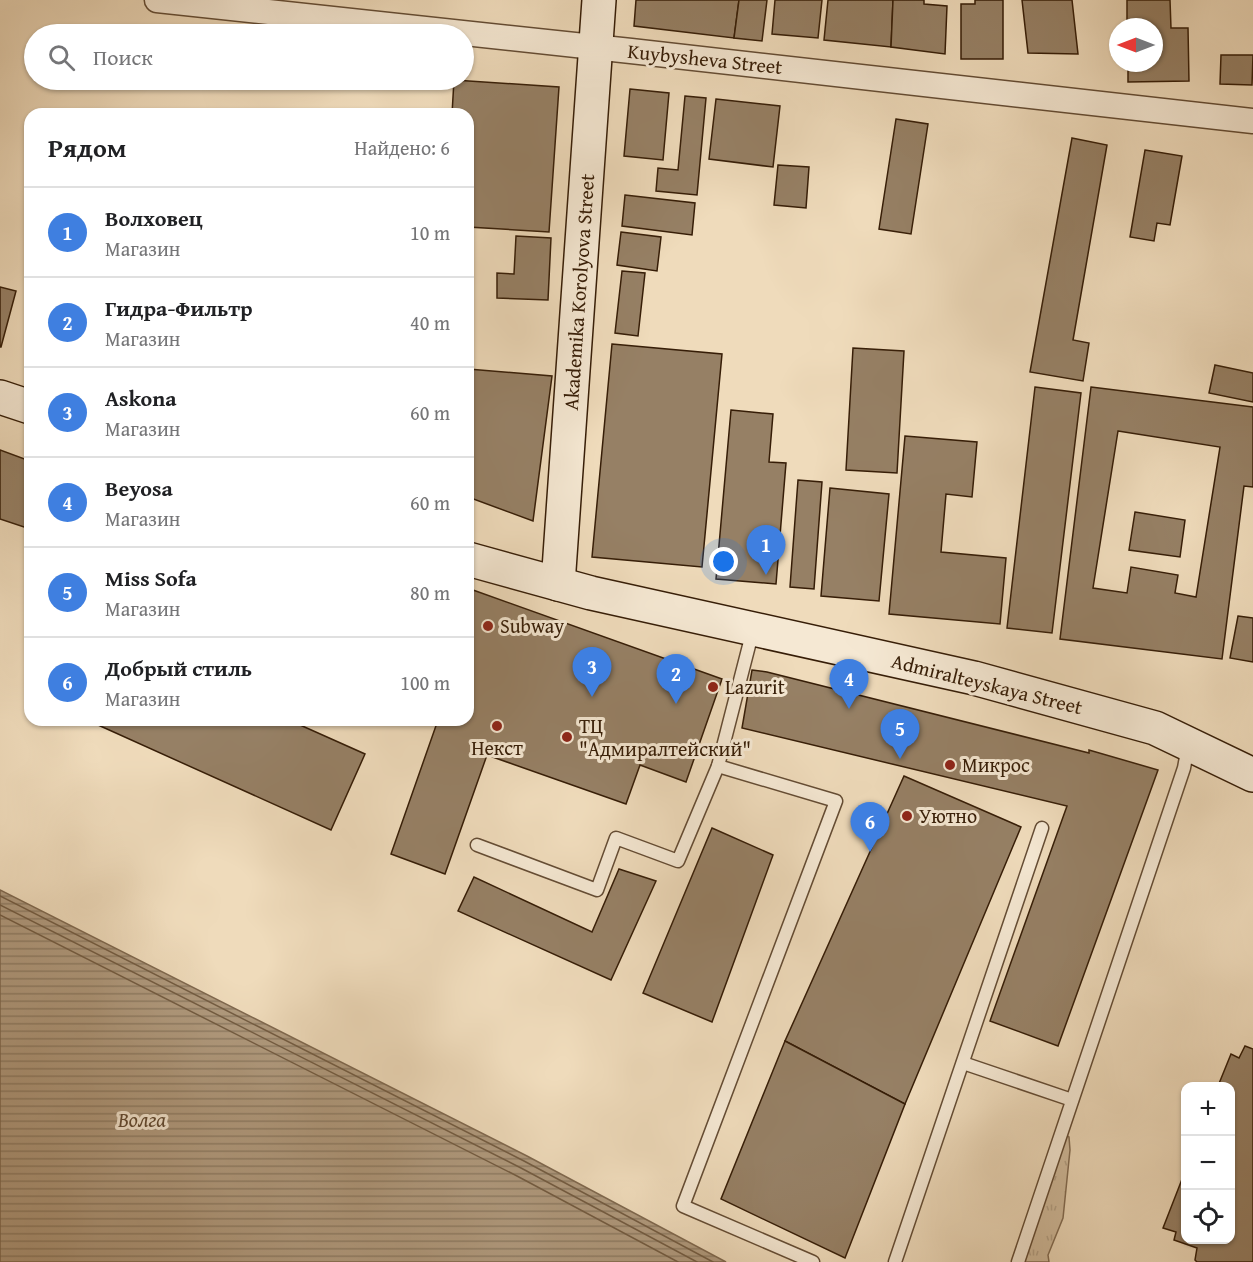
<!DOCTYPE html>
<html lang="ru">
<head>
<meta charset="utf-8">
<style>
	:root { --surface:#fff; --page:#f2f2f2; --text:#202124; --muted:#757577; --line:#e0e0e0; --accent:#8f2418 }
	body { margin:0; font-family:"Gentium Book Plus",serif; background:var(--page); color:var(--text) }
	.controls { position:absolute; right:18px; bottom:18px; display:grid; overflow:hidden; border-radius:12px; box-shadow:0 2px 4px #0004 }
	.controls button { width:54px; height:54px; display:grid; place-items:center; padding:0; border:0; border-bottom:2px solid var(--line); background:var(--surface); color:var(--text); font:30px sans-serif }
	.compass { position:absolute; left:1109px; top:18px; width:54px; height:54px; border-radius:50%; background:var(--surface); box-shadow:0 2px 4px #0004; rotate:270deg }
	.you { position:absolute; left:724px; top:562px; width:21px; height:21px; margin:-15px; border:4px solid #fff; border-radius:50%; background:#1a73e8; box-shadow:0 0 0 9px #1a73e833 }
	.badge { display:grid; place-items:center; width:39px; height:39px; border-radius:50%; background:var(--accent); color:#fff; font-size:20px; font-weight:700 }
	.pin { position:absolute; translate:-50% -50px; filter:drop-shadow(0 2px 3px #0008) }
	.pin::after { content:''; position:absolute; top:32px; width:21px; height:18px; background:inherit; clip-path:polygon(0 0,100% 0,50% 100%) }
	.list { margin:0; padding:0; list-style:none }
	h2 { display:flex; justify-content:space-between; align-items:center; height:78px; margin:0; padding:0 24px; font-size:26px }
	h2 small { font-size:20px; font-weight:400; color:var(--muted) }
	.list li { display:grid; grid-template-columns:39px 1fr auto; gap:18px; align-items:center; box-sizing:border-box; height:90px; padding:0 24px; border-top:2px solid var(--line) }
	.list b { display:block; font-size:22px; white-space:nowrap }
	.list p { margin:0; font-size:20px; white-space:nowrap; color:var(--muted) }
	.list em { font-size:20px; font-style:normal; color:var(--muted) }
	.icon { flex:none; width:33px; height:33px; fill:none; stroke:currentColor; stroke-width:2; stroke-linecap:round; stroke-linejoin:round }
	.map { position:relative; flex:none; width:1253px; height:1262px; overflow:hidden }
	.search { position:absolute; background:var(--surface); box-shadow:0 2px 4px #0004; left:24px; top:24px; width:450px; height:66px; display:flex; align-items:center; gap:15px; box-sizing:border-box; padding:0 21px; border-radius:33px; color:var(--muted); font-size:22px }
	.panel { position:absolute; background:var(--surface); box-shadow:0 2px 4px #0004; left:24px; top:108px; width:450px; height:618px; border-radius:18px }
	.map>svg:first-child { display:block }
	.park { fill:url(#park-tufts); stroke:#836c52; stroke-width:1.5 }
	.water { fill:url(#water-rules); stroke:#7f684e; stroke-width:1.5 }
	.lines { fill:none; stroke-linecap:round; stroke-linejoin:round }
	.shore { stroke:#735c42; stroke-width:1.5 }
	.building { fill:#968065; stroke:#361d07; stroke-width:1.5; fill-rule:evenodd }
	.service-casing { stroke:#644c34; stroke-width:15 }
	.minor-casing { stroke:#644c34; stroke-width:27 }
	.secondary-casing { stroke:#361d07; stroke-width:36 }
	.service { stroke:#f5e8d3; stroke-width:12 }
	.minor { stroke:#f5e8d3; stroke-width:24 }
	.secondary { stroke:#f5e8d3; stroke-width:33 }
	.poi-dot { fill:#8f2418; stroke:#f5e8d3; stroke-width:2 }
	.labels { text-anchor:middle; stroke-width:6; stroke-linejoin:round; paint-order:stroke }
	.street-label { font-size:20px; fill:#361d07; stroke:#f5e8d3 }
	.poi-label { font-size:20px; fill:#361d07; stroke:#f5e8d3; text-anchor:start }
	.water-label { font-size:21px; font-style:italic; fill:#614931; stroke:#f5e8d3 }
</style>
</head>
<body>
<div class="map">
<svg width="1253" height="1262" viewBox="0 0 1253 1262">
	<defs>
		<pattern id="park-tufts" width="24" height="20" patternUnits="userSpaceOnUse" patternTransform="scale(1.5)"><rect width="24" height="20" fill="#d0bb9c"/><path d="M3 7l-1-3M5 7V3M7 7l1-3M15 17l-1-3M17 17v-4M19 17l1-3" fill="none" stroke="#b3a085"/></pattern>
		<pattern id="water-rules" width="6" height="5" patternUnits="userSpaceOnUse" patternTransform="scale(1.5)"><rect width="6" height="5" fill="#b09a7e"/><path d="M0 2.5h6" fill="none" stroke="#907d65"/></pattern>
	</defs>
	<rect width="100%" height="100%" fill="#efdbbb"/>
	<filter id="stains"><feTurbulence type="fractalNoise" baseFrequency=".00333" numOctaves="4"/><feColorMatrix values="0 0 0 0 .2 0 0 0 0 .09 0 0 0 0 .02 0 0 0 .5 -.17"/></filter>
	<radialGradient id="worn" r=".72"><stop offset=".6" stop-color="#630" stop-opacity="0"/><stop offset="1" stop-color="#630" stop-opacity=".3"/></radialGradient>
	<polygon class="park" points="1061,1132 1069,1137 1070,1150 1063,1218 1048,1255 1049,1262 1018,1262"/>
	<polygon class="water" points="0,890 527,1156 726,1262 0,1262"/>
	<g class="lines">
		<g class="shore">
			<polyline points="0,896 524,1161 713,1262"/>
			<polyline points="0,905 521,1168 697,1262"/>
			<polyline points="0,915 517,1176 678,1262"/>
		</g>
	</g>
	<g class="building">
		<polygon points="636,0 739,0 734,38 634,26"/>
		<polygon points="739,0 767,0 762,41 734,38"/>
		<polygon points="775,0 822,0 818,38 772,34"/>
		<polygon points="828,0 893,0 891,47 824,40"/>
		<polygon points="893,0 924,0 924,4 947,6 945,54 891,47"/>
		<polygon points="975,0 1003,0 1003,59 961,59 961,4 975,4"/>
		<polygon points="1022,0 1072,0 1078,54 1028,53"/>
		<polygon points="1127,0 1170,0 1171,28 1188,28 1189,81 1128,82 1128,63 1154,63 1154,27 1127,27"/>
		<polygon points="1221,55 1253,55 1252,85 1220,84"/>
		<polygon points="454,80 559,87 549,232 468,227 468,114 452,114"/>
		<polygon points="630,89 669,93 663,160 624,156"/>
		<polygon points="685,96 706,98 697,195 656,191 658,168 678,170"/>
		<polygon points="716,99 780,106 773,167 709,159"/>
		<polygon points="896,119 928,124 911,234 879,229"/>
		<polygon points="1072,138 1107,145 1073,340 1089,343 1083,381 1030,372"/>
		<polygon points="1145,150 1182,156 1170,225 1157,223 1154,241 1130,237"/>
		<polygon points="778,165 809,167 806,208 774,205"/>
		<polygon points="625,195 695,203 692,235 622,226"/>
		<polygon points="621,232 661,237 657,271 617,265"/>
		<polygon points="516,236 551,238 548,300 497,298 497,273 514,274"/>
		<polygon points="622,271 645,273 638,336 615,333"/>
		<polygon points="0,287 16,291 1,347 0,347"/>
		<polygon points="612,344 722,354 702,567 592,557"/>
		<polygon points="853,348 904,351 897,473 846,470"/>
		<polygon points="1215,365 1253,373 1253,402 1209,393"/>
		<polygon points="468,369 552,376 533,521 468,497"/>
		<polygon points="1035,387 1081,393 1052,633 1007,628"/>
		<path d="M1091,387L1253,407V487L1244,486L1222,659L1060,639ZM1118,431L1220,447L1196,597L1175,593L1178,575L1131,567L1127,593L1093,588Z"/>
		<polygon points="731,410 773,414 769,462 786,463 776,584 716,579"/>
		<polygon points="905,436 977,442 972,497 946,494 941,552 1006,558 1000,624 889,614"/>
		<polygon points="0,450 30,461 30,529 0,519"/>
		<polygon points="798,480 822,482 814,589 790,587"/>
		<polygon points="830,488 889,494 879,601 821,596"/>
		<polygon points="1135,512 1185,520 1180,557 1129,550"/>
		<polygon points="473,590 722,679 686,782 640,765 626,804 487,755 445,874 391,854 438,720 468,720 468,605"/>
		<polygon points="1238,616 1253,618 1253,662 1230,658"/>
		<polygon points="752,670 767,672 1089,753 1089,750 1158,770 1058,1046 990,1021 1067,806 742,728"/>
		<polygon points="87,720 289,720 365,754 331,830"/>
		<polygon points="904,776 1021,827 905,1104 785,1041"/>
		<polygon points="712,828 773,855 712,1022 643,993"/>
		<polygon points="619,869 656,881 611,980 458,911 474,877 592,932"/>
		<polygon points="785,1041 905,1104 845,1258 721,1199"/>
		<polygon points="1245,1046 1253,1049 1253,1262 1197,1262 1195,1260 1197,1248 1174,1240 1176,1232 1163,1228 1186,1169 1186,1240 1230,1240 1230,1086 1218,1086 1231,1054 1239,1058"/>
	</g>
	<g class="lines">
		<defs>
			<g id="service">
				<polyline points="753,630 718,766 836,801 683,1206 813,1262"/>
				<polyline points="477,845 597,890 616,838 678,861 718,766"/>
				<polyline points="963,1063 1072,1100"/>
				<polyline points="895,1262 1042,828"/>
				<polyline points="1018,1262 1184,768 1188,746"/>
			</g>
			<polyline id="minor" points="157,0 631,51 1253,121"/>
			<g id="secondary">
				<polyline points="0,397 30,407"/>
				<polyline points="468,559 591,593 974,678 1155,728 1253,775"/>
				<polyline points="558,584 599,0"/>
			</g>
		</defs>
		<use href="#service" class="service-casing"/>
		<use href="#minor" class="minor-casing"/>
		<use href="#secondary" class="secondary-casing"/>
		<use href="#service" class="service"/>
		<use href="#minor" class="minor"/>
		<use href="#secondary" class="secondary"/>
	</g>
	<g class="poi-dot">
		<circle cx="488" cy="626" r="6"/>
		<circle cx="713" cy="687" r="6"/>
		<circle cx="497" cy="726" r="6"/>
		<circle cx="567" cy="737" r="6"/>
		<circle cx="950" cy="765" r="6"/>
		<circle cx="907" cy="816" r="6"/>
	</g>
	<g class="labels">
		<g class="street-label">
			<text transform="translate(705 59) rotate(6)" y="7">Kuybysheva Street</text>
			<text transform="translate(579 292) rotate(-86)" y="7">Akademika Korolyova Street</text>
			<text transform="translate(987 684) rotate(14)" y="7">Admiralteyskaya Street</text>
		</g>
		<g class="poi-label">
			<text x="500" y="633">Subway</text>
			<text x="725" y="694">Lazurit</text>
			<text x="579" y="733">ТЦ<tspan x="579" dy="23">"Адмиралтейский"</tspan></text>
			<text x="497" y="755" text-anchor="middle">Некст</text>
			<text x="962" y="772">Микрос</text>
			<text x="919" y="823">Уютно</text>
		</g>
		<g class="water-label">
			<text x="142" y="1127">Волга</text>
		</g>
	</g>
	<rect width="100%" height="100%" filter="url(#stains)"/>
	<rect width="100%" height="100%" fill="url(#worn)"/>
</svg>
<div class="controls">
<button>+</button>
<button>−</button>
<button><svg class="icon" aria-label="locate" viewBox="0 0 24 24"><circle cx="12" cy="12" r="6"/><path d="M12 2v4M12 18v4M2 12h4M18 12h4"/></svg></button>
</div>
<svg class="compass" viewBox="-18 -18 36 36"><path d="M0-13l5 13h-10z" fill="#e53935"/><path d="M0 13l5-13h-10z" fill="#757577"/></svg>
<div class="you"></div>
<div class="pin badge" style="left:766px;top:575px;background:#3f7fe0">1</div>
<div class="pin badge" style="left:676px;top:704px;background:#3f7fe0">2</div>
<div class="pin badge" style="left:592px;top:697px;background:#3f7fe0">3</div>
<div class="pin badge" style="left:849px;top:709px;background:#3f7fe0">4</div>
<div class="pin badge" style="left:900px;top:759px;background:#3f7fe0">5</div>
<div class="pin badge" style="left:870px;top:852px;background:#3f7fe0">6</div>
<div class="search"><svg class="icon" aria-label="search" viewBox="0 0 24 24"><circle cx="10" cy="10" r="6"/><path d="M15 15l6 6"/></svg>Поиск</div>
<section class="panel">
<h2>Рядом<small>Найдено: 6</small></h2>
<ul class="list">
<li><span class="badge" style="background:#3f7fe0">1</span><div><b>Волховец</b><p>Магазин</p></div><em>10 m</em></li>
<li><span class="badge" style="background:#3f7fe0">2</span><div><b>Гидра-Фильтр</b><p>Магазин</p></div><em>40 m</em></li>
<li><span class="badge" style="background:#3f7fe0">3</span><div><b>Askona</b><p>Магазин</p></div><em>60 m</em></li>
<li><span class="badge" style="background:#3f7fe0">4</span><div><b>Beyosa</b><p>Магазин</p></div><em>60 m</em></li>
<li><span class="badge" style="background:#3f7fe0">5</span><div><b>Miss Sofa</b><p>Магазин</p></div><em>80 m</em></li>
<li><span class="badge" style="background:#3f7fe0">6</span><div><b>Добрый стиль</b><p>Магазин</p></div><em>100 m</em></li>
</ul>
</section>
</div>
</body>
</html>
